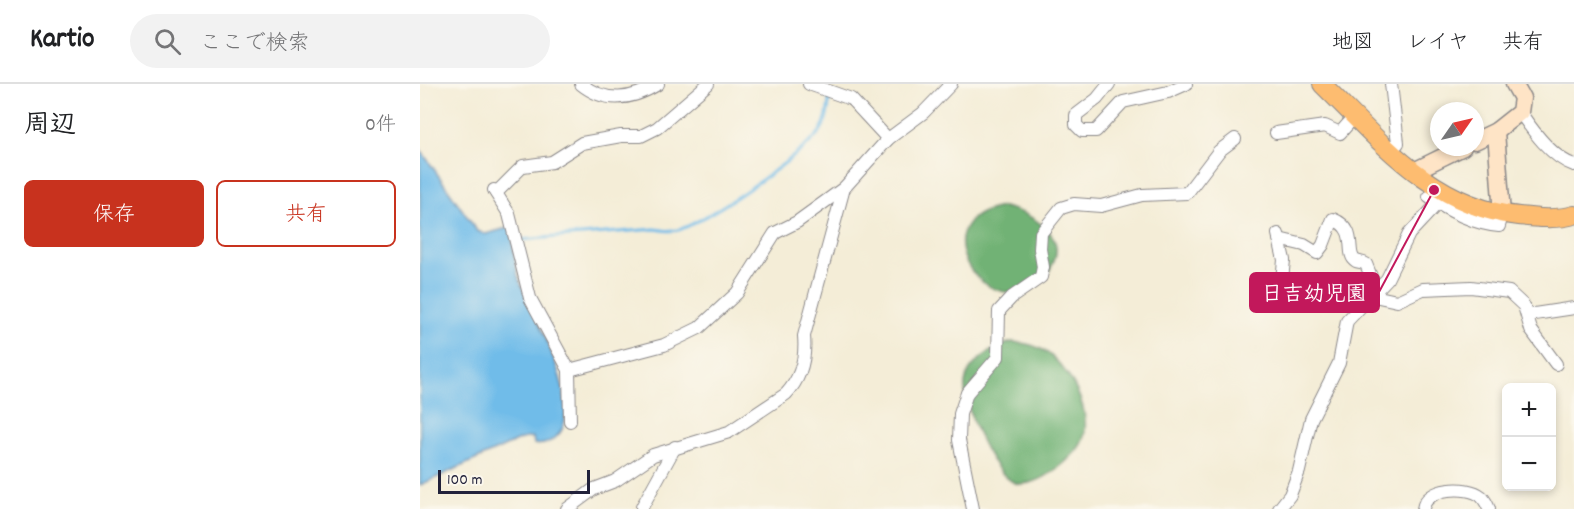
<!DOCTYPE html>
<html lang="ja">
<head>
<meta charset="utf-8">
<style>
	:root { --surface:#fff; --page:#f2f2f2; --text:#202124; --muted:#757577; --line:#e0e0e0; --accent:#c8321e }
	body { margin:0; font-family:Dekko,"Klee One",sans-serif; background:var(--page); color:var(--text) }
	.controls { position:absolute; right:18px; bottom:18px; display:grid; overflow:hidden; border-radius:9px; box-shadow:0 3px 9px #0003 }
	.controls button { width:54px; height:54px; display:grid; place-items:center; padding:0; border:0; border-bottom:2px solid var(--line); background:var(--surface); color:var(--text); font:30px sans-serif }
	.compass { position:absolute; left:1010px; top:18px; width:54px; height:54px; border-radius:50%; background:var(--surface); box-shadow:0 3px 9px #0003; rotate:56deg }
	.scale { position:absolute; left:18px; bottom:15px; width:152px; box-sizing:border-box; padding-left:6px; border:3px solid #22223b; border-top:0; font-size:16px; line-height:21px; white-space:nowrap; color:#22223b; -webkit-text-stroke:4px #fbf7ec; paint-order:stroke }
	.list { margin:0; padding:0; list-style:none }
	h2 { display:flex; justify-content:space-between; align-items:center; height:78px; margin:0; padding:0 24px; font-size:26px }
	h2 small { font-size:20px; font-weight:400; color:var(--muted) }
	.actions { display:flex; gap:12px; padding:18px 24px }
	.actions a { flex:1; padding:14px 0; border:2px solid var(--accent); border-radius:9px; text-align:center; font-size:21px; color:var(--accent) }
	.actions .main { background:var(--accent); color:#fff }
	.icon { flex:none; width:33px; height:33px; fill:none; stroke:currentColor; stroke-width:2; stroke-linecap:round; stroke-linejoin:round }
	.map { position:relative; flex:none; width:1154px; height:425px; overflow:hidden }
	header { display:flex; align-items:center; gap:36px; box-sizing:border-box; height:84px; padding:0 30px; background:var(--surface); border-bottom:2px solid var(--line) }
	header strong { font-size:28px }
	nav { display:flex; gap:33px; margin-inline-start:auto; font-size:21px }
	.search { width:420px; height:54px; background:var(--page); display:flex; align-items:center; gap:15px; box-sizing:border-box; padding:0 21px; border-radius:33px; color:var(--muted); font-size:22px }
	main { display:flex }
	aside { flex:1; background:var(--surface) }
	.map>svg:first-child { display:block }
	.forest { fill:#71b274; stroke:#4a6a58; stroke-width:1.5 }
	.water { fill:#70bce9; stroke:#496f92; stroke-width:1.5 }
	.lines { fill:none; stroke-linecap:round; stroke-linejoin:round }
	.stream { stroke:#70bce9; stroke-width:3 }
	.street-casing { stroke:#8b8889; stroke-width:14 }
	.secondary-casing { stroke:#8b8889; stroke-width:19 }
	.primary-casing { stroke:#8b8889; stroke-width:20 }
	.street { stroke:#fff; stroke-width:12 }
	.secondary { stroke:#fee4c6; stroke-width:16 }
	.primary { stroke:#fdbc70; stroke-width:18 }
	.leader { fill:none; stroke:#c2185b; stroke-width:2 }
	.callout-dot { fill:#c2185b; stroke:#fbf7ec; stroke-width:2 }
	.callout { fill:#c2185b; stroke:#c2185b; stroke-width:2 }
	.callout-label { font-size:21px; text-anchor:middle; font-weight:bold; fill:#fff }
</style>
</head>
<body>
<header>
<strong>Kartio</strong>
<div class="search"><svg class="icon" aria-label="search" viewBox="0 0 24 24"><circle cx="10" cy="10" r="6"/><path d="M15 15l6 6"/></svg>ここで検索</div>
<nav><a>地図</a><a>レイヤ</a><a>共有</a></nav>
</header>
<main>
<aside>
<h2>周辺<small>0件</small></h2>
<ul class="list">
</ul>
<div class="actions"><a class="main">保存</a><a>共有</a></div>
</aside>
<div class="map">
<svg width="1154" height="425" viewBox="0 0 1154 425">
	<rect width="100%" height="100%" fill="#fbf7ec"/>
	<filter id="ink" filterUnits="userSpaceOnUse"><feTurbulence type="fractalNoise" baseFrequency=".0167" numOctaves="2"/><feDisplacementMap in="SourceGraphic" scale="12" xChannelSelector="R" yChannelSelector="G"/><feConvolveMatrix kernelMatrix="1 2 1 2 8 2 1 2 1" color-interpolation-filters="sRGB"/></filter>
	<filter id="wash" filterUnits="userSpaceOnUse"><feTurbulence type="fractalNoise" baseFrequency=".008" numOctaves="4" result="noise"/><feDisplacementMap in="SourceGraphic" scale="24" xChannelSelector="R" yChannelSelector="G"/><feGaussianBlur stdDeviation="1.35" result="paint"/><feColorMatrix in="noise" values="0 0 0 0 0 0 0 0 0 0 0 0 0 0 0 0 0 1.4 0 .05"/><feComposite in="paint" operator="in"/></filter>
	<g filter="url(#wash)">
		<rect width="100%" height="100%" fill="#f4edd7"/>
		<g class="forest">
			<path d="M583,123C607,128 648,148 633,179C630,185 629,191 623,194C616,198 603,208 595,208C548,213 509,133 583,123Z"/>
			<path d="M591,258C605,259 617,261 629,270C653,289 680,341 656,367C644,381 622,399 602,400C575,402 542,321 545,299C548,278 573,264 591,258Z"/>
		</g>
		<path class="water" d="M0,65L57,147L66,150L91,143C93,160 94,182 100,198C112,228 169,327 135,354C127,359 123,362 114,360L113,353L101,355L0,401Z"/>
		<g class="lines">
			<path class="stream" d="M100,156L235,145C242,146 251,148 258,146C282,140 388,67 401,46C408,35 408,23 410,11"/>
		</g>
	</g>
	<g filter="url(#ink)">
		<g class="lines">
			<defs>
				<g id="street">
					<path d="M161,0C186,20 212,16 238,0"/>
					<polyline points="389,0 431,15 468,55"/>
					<polyline points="689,0 677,15 656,31 656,41 662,47 676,47 703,18 748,8 766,0"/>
					<polyline points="971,0 978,59 972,67"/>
					<path d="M1100,28C1112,46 1132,74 1154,81"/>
					<polyline points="856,49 905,42 920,49 935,32"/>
					<polyline points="74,106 89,130 110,214 149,286 150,337"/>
					<polyline points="76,109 103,82 132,78 162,59 201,52 221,52 237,44 288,0"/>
					<path d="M1009,113C1028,127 1055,140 1079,142L1082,131"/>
					<polyline points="858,150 864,176 862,196"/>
					<path d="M859,155L884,161L897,169L903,161L913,135C940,146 924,170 936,177C939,178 943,178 946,180L956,205"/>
					<polyline points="954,212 977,217 1003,205 1051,203 1089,208 1104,222 1111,246 1136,280"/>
					<polyline points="1108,231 1154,224"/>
					<polyline points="149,286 244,261 279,244 317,209 355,149 377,138 424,104 468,55 503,29 531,0"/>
					<polyline points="222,423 255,363"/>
					<path d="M147,425L174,405L195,397L233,371L309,348L366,310C381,294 386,274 384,252L424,104"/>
					<polyline points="553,425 539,356 540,330 547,309 578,273 579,227 592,213 621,193 623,183 620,165 621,149 641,124 654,120 681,122 722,111 767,109 799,67 815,55"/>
					<polyline points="859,425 870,411 879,387 891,335 919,279 927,237 967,195 989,150 1018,119"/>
					<path d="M1003,425C1005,403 1048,401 1061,412C1065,416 1067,420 1069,425"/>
				</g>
				<g id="secondary">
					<polyline points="1076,47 1082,131"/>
					<polyline points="1055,57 1076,47 1100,28 1102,14 1094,0"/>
					<polyline points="994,87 1043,63"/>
				</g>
				<path id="primary" d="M902,0C961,58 1013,123 1099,132C1117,134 1137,136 1154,131"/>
			</defs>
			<use href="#street" class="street-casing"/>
			<use href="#secondary" class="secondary-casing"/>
			<use href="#primary" class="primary-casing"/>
			<use href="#street" class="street"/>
			<use href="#secondary" class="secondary"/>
			<use href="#primary" class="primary"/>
		</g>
	</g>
	<path class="leader" d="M1014 106L959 208"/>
	<circle class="callout-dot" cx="1014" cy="106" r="6"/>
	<rect class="callout" x="830" y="189" width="129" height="39" rx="6"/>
	<g class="callout-label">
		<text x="894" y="216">日吉幼児園</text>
	</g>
</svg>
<div class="controls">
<button>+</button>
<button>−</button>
</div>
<svg class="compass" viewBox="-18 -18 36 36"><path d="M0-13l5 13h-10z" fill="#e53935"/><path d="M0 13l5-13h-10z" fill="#757577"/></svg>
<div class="scale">100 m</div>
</div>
</main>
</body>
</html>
